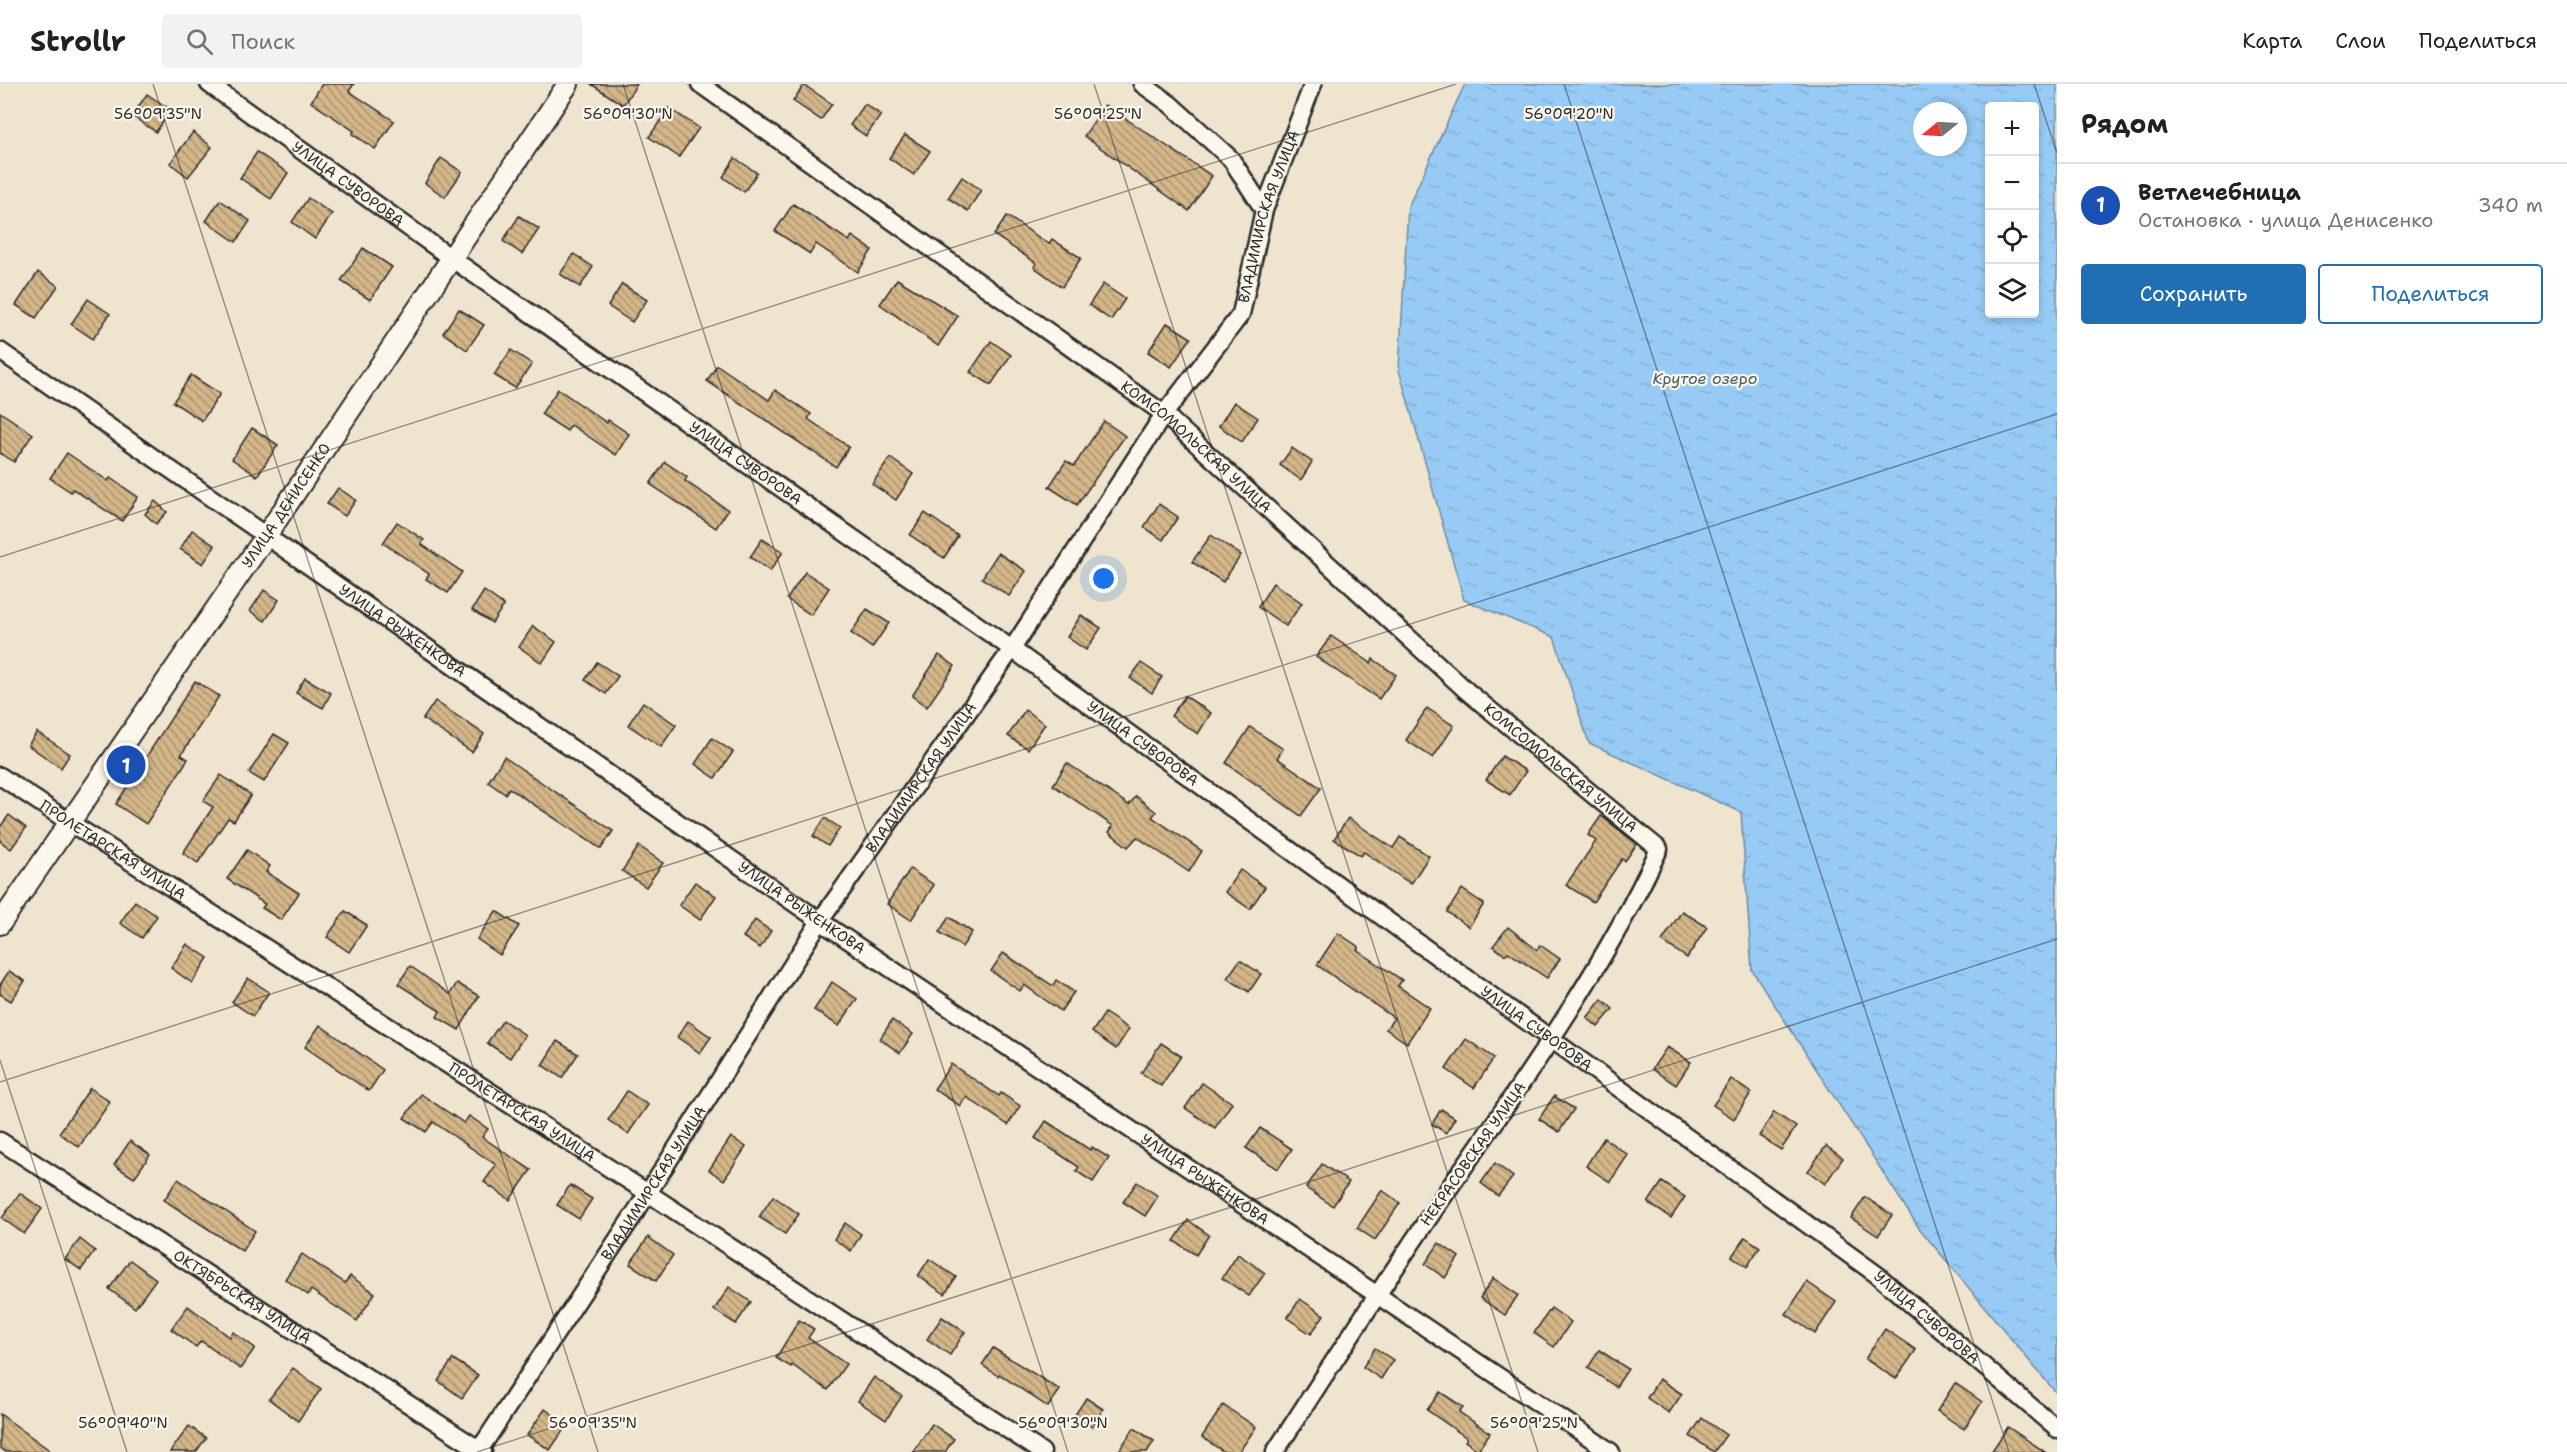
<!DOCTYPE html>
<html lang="ru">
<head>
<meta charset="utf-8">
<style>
	:root { --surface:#fff; --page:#f2f2f2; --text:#202124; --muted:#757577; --line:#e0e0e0; --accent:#1f6fb2 }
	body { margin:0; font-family:"Shantell Sans",sans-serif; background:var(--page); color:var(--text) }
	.controls { position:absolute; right:18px; top:18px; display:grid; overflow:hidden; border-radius:6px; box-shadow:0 3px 9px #0003 }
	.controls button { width:54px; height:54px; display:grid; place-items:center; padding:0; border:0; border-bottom:2px solid var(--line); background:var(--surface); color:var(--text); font:30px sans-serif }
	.compass { position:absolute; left:1913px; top:18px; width:54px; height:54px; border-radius:50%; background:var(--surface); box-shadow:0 3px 9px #0003; rotate:252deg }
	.you { position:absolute; left:1104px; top:495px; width:21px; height:21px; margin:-15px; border:4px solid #fff; border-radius:50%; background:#1a73e8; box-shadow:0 0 0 9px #1a73e833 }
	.badge { display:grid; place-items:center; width:39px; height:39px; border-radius:50%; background:var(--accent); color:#fff; font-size:20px; font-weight:700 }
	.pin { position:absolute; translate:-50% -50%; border:3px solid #fff; box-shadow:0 2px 6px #0006 }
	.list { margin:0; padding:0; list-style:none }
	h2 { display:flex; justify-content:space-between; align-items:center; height:78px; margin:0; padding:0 24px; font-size:26px }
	h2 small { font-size:20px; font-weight:400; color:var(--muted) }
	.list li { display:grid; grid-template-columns:39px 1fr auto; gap:18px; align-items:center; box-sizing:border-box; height:84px; padding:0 24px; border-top:2px solid var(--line) }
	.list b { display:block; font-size:22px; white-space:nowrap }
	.list p { margin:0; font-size:20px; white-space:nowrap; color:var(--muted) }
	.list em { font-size:20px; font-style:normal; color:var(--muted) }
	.actions { display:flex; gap:12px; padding:18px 24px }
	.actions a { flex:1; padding:14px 0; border:2px solid var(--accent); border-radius:6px; text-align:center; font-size:21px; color:var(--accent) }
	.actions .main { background:var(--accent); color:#fff }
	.icon { flex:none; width:33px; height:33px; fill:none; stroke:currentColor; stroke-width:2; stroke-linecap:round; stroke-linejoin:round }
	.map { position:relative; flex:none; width:2057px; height:1368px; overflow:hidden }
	header { display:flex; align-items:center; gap:36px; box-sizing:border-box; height:84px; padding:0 30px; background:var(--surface); border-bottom:2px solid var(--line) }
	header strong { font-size:28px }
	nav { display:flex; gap:33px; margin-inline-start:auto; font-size:21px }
	.search { width:420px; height:54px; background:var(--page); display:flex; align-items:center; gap:15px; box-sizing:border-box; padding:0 21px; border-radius:6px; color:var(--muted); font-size:22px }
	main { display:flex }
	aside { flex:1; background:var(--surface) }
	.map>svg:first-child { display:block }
	.water { fill:url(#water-ripples); stroke:#6c8ba4; stroke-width:1.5; fill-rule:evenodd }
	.building { fill:url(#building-back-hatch); stroke:#2b2b2b; stroke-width:1.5 }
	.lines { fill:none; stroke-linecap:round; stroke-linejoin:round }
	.minor-casing { stroke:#2b2b2b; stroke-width:21 }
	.tertiary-casing { stroke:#2b2b2b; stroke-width:24 }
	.minor { stroke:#fbf7ec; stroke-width:16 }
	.tertiary { stroke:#fbf7ec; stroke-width:20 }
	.ticks { fill:none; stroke:#2b2b2b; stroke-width:1.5; stroke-opacity:0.45 }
	.labels { text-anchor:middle; stroke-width:4.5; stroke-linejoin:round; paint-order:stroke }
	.street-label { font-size:15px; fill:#2b2b2b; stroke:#fbf7ec }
	.water-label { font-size:16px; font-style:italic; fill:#4b5b68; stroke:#fbf7ec }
	.ticks-label { font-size:15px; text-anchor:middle; fill:#2b2b2b; stroke:#fbf7ec; stroke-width:4.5; stroke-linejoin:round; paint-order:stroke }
</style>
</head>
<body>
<header>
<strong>Strollr</strong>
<div class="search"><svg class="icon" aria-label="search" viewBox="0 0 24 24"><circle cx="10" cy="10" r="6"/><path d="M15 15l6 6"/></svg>Поиск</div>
<nav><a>Карта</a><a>Слои</a><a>Поделиться</a></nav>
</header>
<main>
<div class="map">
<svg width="2057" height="1368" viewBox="0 0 2057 1368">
	<defs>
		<pattern id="water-ripples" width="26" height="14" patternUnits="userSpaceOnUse" patternTransform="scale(1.5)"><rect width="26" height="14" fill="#97cbf5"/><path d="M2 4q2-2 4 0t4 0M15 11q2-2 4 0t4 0" fill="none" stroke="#82aed2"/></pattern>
		<pattern id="building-back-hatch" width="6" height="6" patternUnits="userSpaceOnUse" patternTransform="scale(1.5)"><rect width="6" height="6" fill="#d4b688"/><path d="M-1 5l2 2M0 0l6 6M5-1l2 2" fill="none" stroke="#ac946f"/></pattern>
	</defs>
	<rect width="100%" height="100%" fill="#efe4ce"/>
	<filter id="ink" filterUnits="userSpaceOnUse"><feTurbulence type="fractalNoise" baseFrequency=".0167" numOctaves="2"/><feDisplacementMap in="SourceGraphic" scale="12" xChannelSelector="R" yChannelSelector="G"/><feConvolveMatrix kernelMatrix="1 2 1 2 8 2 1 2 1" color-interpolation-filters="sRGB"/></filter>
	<g filter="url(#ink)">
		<path class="water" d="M1465,0H2057V1310L1919,1144L1752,886L1741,728L1589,659L1554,553L1464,516L1399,286L1408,123ZM1990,22H2034V230H1990ZM1922,27H1958V63H1922Z"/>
		<g class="building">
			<polygon points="322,0 354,0 349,7 394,37 375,65 352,50 354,47 311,18"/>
			<polygon points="591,0 637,0 623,21"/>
			<polygon points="804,1 832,20 821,36 793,17"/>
			<polygon points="147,10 171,26 156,48 132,32"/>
			<polygon points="865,20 881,31 866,52 850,41"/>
			<polygon points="1105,21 1212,92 1189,127 1084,52"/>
			<polygon points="669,24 699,44 679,73 649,53"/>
			<polygon points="193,48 212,63 188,93 170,79"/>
			<polygon points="905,51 930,67 914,91 889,74"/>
			<polygon points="257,68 288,89 271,115 240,94"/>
			<polygon points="441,74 462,88 445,113 425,99"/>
			<polygon points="735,74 757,89 744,108 723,93"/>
			<polygon points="962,93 981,106 968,127 948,114"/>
			<polygon points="308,114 332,130 315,155 292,138"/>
			<polygon points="220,116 250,137 236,158 206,137"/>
			<polygon points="793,120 849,157 852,152 872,166 858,188 816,160 810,170 775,147"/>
			<polygon points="519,132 539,145 522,170 503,157"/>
			<polygon points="1007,132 1049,160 1052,155 1081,174 1062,203 1034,183 1036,179 994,151"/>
			<polygon points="363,164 392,183 370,216 341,197"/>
			<polygon points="574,170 593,183 580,203 560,190"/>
			<polygon points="38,188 58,202 36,234 16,221"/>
			<polygon points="897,195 958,232 938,262 880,220"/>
			<polygon points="622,200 647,216 632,238 608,222"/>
			<polygon points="1103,200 1125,215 1111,236 1089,221"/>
			<polygon points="88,215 110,230 93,255 71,240"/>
			<polygon points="459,225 484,241 467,266 443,249"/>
			<polygon points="1167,239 1191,254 1171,283 1148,268"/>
			<polygon points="991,257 1011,271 991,301 970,288"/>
			<polygon points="511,266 532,280 515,304 494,291"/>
			<polygon points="717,281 769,316 775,306 811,330 808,335 849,363 836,383 707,297"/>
			<polygon points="191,291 220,310 202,337 173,318"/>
			<polygon points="558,305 607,339 608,336 629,350 616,371 571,341 567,347 541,330"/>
			<polygon points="1234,318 1258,334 1242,358 1219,342"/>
			<polygon points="0,328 33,350 14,378 0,369"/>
			<polygon points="1104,337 1125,352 1077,421 1049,403 1066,377 1074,382"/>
			<polygon points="252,344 278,361 257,392 232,375"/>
			<polygon points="1292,364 1312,378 1301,396 1280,381"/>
			<polygon points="67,369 108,397 110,394 138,413 122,437 73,405 71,408 50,394"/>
			<polygon points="890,374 913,390 896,416 872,400"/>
			<polygon points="665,378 687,393 685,397 728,426 716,444 650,400"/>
			<polygon points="338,404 356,416 345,432 327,420"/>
			<polygon points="155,417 167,428 156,440 145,430"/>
			<polygon points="1159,420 1178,433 1163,456 1144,443"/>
			<polygon points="925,429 958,452 944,474 910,451"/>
			<polygon points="397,438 424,456 421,460 462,488 448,509 426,495 429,490 383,459"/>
			<polygon points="192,446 215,462 203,480 180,465"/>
			<polygon points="1211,451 1241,471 1223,498 1192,478"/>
			<polygon points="762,455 783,468 770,487 750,473"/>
			<polygon points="998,469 1026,487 1009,512 982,494"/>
			<polygon points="805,488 829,504 811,531 787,515"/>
			<polygon points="1273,499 1302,519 1286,542 1258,523"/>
			<polygon points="264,506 279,516 265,537 250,527"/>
			<polygon points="484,507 504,521 492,539 472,526"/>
			<polygon points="867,525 889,539 872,564 851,549"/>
			<polygon points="1081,531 1101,544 1086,566 1067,553"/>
			<polygon points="533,542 556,558 542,579 519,563"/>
			<polygon points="1331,552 1371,579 1373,575 1396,591 1379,615 1316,573"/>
			<polygon points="939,571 955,582 927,623 912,612"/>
			<polygon points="597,578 618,592 606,610 585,596"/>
			<polygon points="1141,579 1162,593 1152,609 1130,594"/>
			<polygon points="305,594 331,609 323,624 296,609"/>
			<polygon points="195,597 219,612 181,671 188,675 146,740 116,720"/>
			<polygon points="1185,612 1211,629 1198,650 1171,632"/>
			<polygon points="435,617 484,650 472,668 423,635"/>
			<polygon points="643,618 676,641 661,663 628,641"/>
			<polygon points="1427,624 1454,642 1433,674 1406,656"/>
			<polygon points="1025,626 1045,640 1028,665 1008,652"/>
			<polygon points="1250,643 1283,665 1277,674 1321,704 1301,732 1226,679"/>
			<polygon points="37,648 70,670 61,684 28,661"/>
			<polygon points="274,650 289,659 264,698 249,689"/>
			<polygon points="712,654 733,668 715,694 695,680"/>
			<polygon points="1502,672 1526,687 1510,711 1486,696"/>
			<polygon points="504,673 613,747 601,765 509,704 505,710 488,698"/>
			<polygon points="1067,679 1129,721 1136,712 1156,728 1152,733 1202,767 1189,788 1137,753 1128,763 1109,748 1113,742 1053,701"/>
			<polygon points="221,691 251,711 234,737 228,734 198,779 183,769 213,723 203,717"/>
			<polygon points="9,731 26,744 11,765 0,757 0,743"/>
			<polygon points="1601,732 1637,760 1625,777 1622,775 1593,818 1566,801 1596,757 1588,751"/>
			<polygon points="825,734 840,744 828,762 813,752"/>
			<polygon points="1348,734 1393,764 1400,753 1429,772 1411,800 1364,768 1361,772 1334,755"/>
			<polygon points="639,762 663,779 646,803 622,787"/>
			<polygon points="247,766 270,782 266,788 299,809 281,836 262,824 265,820 227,795"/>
			<polygon points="910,785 934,801 911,836 887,820"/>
			<polygon points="1240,786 1265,803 1250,825 1225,808"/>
			<polygon points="695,798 716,812 700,836 679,821"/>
			<polygon points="1462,805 1484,820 1469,843 1447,828"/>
			<polygon points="135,817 157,832 142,854 120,839"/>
			<polygon points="345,827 367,841 349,868 327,853"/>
			<polygon points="496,827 519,842 500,871 477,855"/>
			<polygon points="1682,827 1707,843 1687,874 1662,857"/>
			<polygon points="949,833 972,848 962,863 939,848"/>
			<polygon points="755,836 771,847 760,864 743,853"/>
			<polygon points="1508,843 1537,866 1540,861 1560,875 1547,894 1508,868 1505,871 1493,862"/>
			<polygon points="1338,849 1359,863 1357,866 1402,896 1398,902 1430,924 1407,959 1386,945 1394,934 1317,881"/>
			<polygon points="187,860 208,874 192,899 171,884"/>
			<polygon points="1003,869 1053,902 1056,896 1074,908 1061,927 1024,901 1020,907 991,887"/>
			<polygon points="1240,876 1261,890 1249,908 1227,894"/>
			<polygon points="410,882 450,910 457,899 479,912 459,946 437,933 440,927 398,900"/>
			<polygon points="9,887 25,897 11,917 0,910 0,901"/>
			<polygon points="248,894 269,908 253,932 232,918"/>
			<polygon points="832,898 857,915 839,942 814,926"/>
			<polygon points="1602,915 1613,925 1598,943 1587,934"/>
			<polygon points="1105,929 1129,945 1116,965 1092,948"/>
			<polygon points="503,936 525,951 510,974 487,959"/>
			<polygon points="892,936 913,950 900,969 880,955"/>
			<polygon points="688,937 711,953 700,969 677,953"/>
			<polygon points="320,941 383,986 369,1007 305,963"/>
			<polygon points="1466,955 1494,974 1474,1004 1446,985"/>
			<polygon points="557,957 578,970 562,994 542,981"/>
			<polygon points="1161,959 1181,972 1161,1002 1141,989"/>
			<polygon points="1667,963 1691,978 1676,1001 1652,985"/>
			<polygon points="951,980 999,1012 1001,1009 1020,1022 1008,1041 966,1013 960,1022 934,1005"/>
			<polygon points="1731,995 1751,1009 1734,1035 1713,1021"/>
			<polygon points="1202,999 1232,1019 1215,1044 1185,1024"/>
			<polygon points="90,1004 110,1018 79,1063 59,1049"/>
			<polygon points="627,1007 648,1021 628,1050 608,1036"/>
			<polygon points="421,1010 464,1039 469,1032 488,1045 482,1053 531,1086 510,1116 484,1098 496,1081 433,1038 426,1048 404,1034"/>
			<polygon points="1554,1012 1574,1025 1559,1048 1539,1035"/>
			<polygon points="1441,1025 1455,1034 1446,1049 1432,1040"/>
			<polygon points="1774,1028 1796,1043 1781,1066 1759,1052"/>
			<polygon points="1046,1037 1090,1066 1092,1063 1109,1074 1093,1098 1076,1087 1079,1083 1035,1054"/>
			<polygon points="1260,1044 1292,1065 1278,1085 1246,1064"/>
			<polygon points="731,1053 746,1063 724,1096 709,1086"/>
			<polygon points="1604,1054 1628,1071 1610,1098 1586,1082"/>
			<polygon points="130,1057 150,1071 134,1094 114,1081"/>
			<polygon points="1826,1062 1843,1074 1825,1100 1808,1087"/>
			<polygon points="1495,1079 1513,1093 1498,1112 1481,1099"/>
			<polygon points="1322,1080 1349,1098 1333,1122 1306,1104"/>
			<polygon points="178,1095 255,1147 242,1167 164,1116"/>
			<polygon points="1137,1098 1158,1112 1145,1132 1123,1118"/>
			<polygon points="1662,1098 1685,1113 1671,1134 1648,1119"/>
			<polygon points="570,1101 592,1115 579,1135 557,1121"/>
			<polygon points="1382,1106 1400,1119 1375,1156 1357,1144"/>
			<polygon points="20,1109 42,1125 24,1150 2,1134"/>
			<polygon points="773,1112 799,1130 785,1150 759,1133"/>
			<polygon points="1865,1113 1892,1131 1878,1152 1851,1134"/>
			<polygon points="1188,1136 1209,1151 1196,1171 1174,1157"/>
			<polygon points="845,1139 861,1150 851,1167 834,1155"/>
			<polygon points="648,1153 673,1171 656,1197 630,1180"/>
			<polygon points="1745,1153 1760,1163 1747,1183 1732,1172"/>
			<polygon points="80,1155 95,1167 81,1186 65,1175"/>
			<polygon points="1439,1159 1459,1173 1445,1194 1425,1180"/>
			<polygon points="302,1170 345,1199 350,1192 375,1209 357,1237 311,1206 308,1211 285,1195"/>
			<polygon points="1238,1170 1265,1189 1249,1212 1222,1194"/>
			<polygon points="929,1175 956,1193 945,1210 918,1192"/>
			<polygon points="130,1176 156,1195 135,1224 109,1205"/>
			<polygon points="1493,1194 1518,1211 1505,1231 1480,1214"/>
			<polygon points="1807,1198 1836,1218 1815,1250 1786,1230"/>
			<polygon points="729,1203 751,1218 736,1240 714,1226"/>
			<polygon points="1300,1215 1324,1231 1311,1250 1287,1234"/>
			<polygon points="188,1222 230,1253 233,1248 255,1264 240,1285 201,1257 196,1263 171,1245"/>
			<polygon points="1551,1224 1571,1238 1554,1263 1534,1249"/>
			<polygon points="942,1233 965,1248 950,1271 927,1255"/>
			<polygon points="799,1236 814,1245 808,1254 846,1280 828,1306 792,1281 791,1283 776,1274"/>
			<polygon points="1885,1245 1916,1266 1896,1295 1865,1275"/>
			<polygon points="993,1264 1060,1306 1048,1323 999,1290 998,1292 982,1281"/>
			<polygon points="1375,1264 1393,1276 1381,1295 1363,1283"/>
			<polygon points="1599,1266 1628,1285 1616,1303 1588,1284"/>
			<polygon points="453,1275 478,1291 462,1314 438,1297"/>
			<polygon points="293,1284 321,1305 298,1337 269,1315"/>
			<polygon points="874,1293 902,1312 886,1336 858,1317"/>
			<polygon points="1659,1295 1682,1310 1669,1329 1647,1314"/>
			<polygon points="1955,1299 1982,1318 1964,1345 1937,1327"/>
			<polygon points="1440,1308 1463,1323 1459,1328 1490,1349 1478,1366 1465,1357 1467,1354 1427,1326"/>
			<polygon points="1086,1314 1103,1325 1092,1343 1075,1331"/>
			<polygon points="1223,1321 1256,1343 1239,1368 1224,1368 1202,1353"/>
			<polygon points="545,1325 567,1341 550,1366 527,1351"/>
			<polygon points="0,1330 52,1368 6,1368 0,1364"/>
			<polygon points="1702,1334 1726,1351 1714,1368 1690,1352"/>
			<polygon points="932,1340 954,1355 945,1368 913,1368"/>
			<polygon points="189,1342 206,1354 196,1368 170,1368"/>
			<polygon points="2008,1343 2045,1368 1991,1368"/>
			<polygon points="1134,1344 1154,1357 1147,1368 1118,1368"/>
		</g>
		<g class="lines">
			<defs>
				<g id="minor">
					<path id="s1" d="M209,0L451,174L1012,565L1876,1190L2057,1345"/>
					<path id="s2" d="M700,0L1164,330L1468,608L1659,765C1604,884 1527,992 1452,1100C1391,1188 1333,1278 1275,1368"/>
					<polyline points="1142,0 1170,20 1231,75 1264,126"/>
					<path id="s3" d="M0,267L820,837L1611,1368"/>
					<path id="s4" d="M0,692L69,738L648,1109L1042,1368"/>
					<path id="s5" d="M0,1057L483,1368"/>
					<path id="s6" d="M478,1368L648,1109L820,837L1012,565L1164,330L1241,230L1264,126L1313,0"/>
				</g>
				<g id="tertiary">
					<path id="s7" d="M0,840L266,452L568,0"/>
				</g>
			</defs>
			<use href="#minor" class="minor-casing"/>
			<use href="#tertiary" class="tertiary-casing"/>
			<use href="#minor" class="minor"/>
			<use href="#tertiary" class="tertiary"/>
		</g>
	</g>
	<path class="ticks" d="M153,0L598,1368M623,0L1068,1368M1094,0L1538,1368M1564,0L2009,1368M2034,0L2057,69M0,473L1456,0M0,976L127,1368M0,998L2057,330M477,1368L2057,855"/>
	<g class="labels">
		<g class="street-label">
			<text dy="5" stroke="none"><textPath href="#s1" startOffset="171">УЛИЦА СУВОРОВА</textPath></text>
			<text dy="5" stroke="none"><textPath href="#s6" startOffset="1472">ВЛАДИМИРСКАЯ УЛИЦА</textPath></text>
			<text dy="5" stroke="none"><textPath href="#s2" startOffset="615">КОМСОМОЛЬСКАЯ УЛИЦА</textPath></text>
			<text dy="5" stroke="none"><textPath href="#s1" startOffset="657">УЛИЦА СУВОРОВА</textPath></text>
			<text dy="5" stroke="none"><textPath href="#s7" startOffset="507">УЛИЦА ДЕНИСЕНКО</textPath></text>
			<text dy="5" stroke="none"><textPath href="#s3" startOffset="490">УЛИЦА РЫЖЕНКОВА</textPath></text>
			<text dy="5" stroke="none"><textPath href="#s1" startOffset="1143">УЛИЦА СУВОРОВА</textPath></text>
			<text dy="5" stroke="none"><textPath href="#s2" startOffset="1101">КОМСОМОЛЬСКАЯ УЛИЦА</textPath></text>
			<text dy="5" stroke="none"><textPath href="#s6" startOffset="807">ВЛАДИМИРСКАЯ УЛИЦА</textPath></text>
			<text dy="5" stroke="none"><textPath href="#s4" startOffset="135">ПРОЛЕТАРСКАЯ УЛИЦА</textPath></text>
			<text dy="5" stroke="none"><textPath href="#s3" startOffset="976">УЛИЦА РЫЖЕНКОВА</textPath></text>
			<text dy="5" stroke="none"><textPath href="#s1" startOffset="1629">УЛИЦА СУВОРОВА</textPath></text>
			<text dy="5" stroke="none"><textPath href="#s4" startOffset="621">ПРОЛЕТАРСКАЯ УЛИЦА</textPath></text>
			<text transform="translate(1473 1070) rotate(-55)" y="5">НЕКРАСОВСКАЯ УЛИЦА</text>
			<text dy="5" stroke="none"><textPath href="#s3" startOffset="1462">УЛИЦА РЫЖЕНКОВА</textPath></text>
			<text dy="5" stroke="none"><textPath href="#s6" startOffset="321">ВЛАДИМИРСКАЯ УЛИЦА</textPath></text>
			<text dy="5" stroke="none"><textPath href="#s5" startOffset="288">ОКТЯБРЬСКАЯ УЛИЦА</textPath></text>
			<text dy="5" stroke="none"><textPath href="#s1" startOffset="2115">УЛИЦА СУВОРОВА</textPath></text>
		</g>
		<g class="water-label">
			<text x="1705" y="300">Крутое озеро</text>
		</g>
	</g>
	<g class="ticks-label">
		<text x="158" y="35">56°09'35"N</text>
		<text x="628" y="35">56°09'30"N</text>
		<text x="1098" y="35">56°09'25"N</text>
		<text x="1569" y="35">56°09'20"N</text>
		<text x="123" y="1344">56°09'40"N</text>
		<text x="593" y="1344">56°09'35"N</text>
		<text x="1063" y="1344">56°09'30"N</text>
		<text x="1534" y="1344">56°09'25"N</text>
	</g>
</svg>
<div class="controls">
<button>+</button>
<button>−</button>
<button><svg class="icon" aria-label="locate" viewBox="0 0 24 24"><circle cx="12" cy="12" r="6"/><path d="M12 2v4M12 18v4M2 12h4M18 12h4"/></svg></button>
<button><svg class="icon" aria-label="layers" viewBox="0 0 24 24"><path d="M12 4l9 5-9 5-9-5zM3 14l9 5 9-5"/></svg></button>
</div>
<svg class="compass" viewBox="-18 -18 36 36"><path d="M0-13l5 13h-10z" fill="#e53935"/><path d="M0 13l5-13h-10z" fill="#757577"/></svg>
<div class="you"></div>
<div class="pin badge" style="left:126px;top:681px;background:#1a4fb4">1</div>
</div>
<aside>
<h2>Рядом<small></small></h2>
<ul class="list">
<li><span class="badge" style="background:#1a4fb4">1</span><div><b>Ветлечебница</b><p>Остановка · улица Денисенко</p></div><em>340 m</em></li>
</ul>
<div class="actions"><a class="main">Сохранить</a><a>Поделиться</a></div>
</aside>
</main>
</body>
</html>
